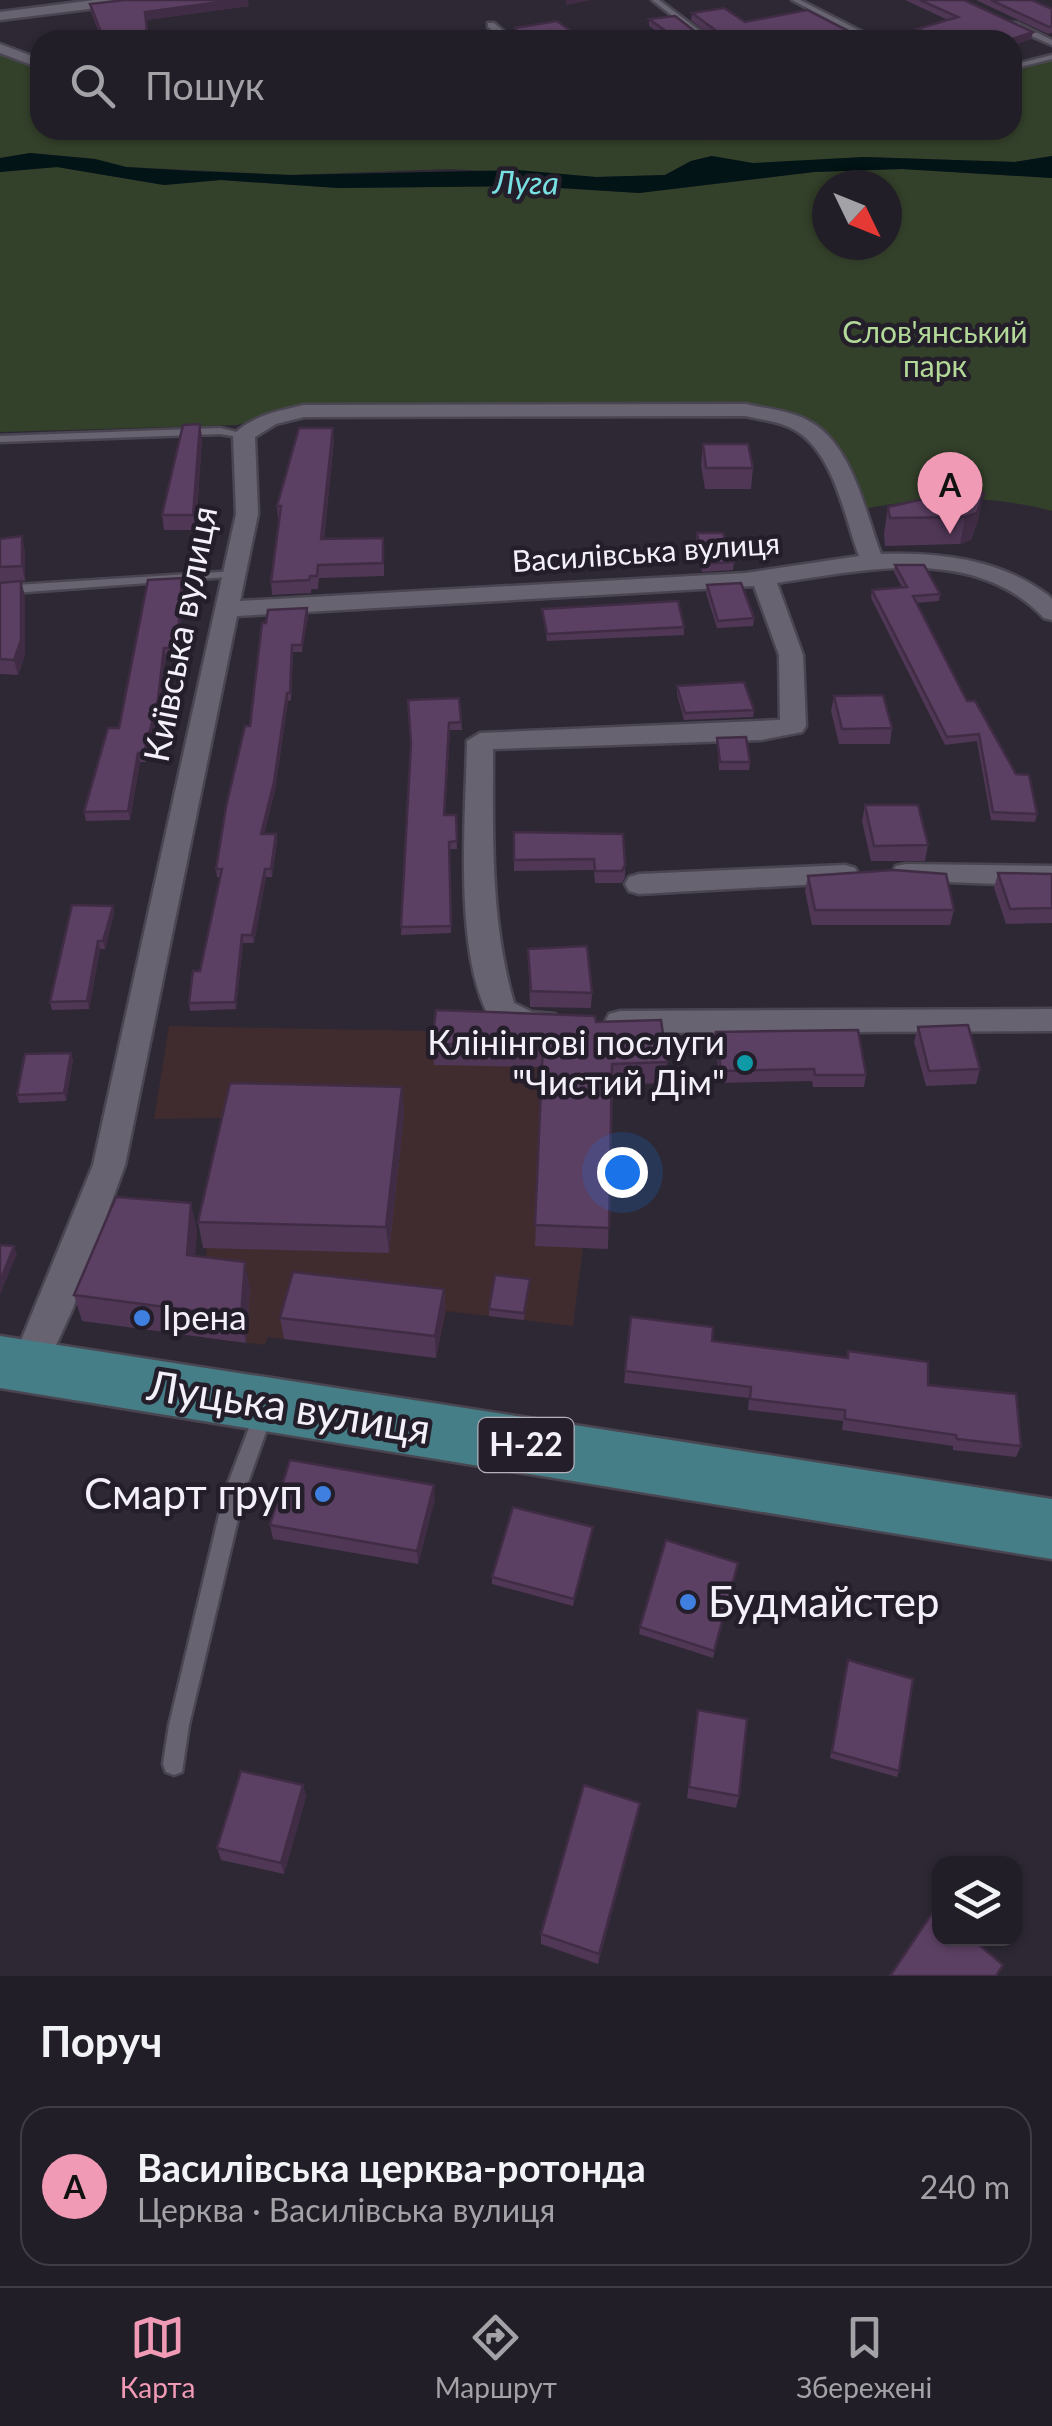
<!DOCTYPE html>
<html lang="uk">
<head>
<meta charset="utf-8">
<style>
	:root { --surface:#221e27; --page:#2e2b33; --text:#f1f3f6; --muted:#a2a2a7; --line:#3f3c44; --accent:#f09ab5 }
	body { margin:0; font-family:Lato,sans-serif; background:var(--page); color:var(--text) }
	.controls { position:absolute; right:30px; bottom:30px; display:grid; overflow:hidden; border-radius:20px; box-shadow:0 2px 8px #0004 }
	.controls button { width:90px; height:90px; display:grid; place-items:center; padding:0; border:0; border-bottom:2px solid var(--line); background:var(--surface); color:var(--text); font:50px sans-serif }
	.compass { position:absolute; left:812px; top:170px; width:90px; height:90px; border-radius:50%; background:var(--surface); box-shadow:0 2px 8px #0004; rotate:133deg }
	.you { position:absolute; left:622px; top:1172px; width:35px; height:35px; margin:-25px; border:8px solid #fff; border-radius:50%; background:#1a73e8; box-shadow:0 0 0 15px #1a73e833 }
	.badge { display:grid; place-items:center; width:65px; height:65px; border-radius:50%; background:var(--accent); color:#111; font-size:32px; font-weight:700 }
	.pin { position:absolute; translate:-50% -82px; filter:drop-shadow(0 2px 5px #0008) }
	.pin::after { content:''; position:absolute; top:52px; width:35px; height:30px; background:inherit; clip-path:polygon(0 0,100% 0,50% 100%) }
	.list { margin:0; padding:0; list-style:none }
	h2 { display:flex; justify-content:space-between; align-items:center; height:130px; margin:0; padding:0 40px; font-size:42px }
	h2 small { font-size:32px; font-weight:400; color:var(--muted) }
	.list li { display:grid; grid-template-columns:65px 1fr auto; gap:30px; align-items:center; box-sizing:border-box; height:160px; margin:0 20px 20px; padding:0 20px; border:2px solid var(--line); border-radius:30px }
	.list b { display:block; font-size:38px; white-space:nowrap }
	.list p { margin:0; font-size:32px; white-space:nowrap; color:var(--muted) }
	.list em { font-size:32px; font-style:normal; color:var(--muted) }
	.icon { flex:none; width:55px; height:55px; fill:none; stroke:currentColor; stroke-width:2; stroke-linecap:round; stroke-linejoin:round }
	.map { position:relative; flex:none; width:1052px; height:1976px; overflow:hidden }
	.search { position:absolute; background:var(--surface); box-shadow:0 2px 8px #0004; left:30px; right:30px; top:30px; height:110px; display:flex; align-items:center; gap:25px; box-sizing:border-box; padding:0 35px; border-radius:30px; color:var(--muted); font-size:38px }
	.sheet { height:310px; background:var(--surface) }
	nav { display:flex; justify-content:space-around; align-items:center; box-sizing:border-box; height:140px; border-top:2px solid var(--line); background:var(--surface); font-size:28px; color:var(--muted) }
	nav a { display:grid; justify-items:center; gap:5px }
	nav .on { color:var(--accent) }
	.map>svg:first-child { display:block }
	.industrial { fill:#402c2e }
	.green { fill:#33402a; fill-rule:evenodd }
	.water { fill:#021415 }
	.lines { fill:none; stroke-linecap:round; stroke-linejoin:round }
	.lane-casing { stroke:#4a4651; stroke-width:5 }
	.street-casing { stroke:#4a4651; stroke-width:5 }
	.primary-casing { stroke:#4a4651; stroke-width:5 }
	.lane { fill:#686371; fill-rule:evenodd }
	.street { fill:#686371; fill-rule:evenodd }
	.primary { fill:#467e87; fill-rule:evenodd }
	.wall { fill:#4f3755 }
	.shaded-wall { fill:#402d45 }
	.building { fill:#5c4063; stroke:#402d45; stroke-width:2.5 }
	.culture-dot { fill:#0f9aa8; stroke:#231e2a; stroke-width:4 }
	.shop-dot { fill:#3f7fe0; stroke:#231e2a; stroke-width:4 }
	.labels { text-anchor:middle; stroke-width:9; stroke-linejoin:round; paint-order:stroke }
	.far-park-label { font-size:30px; fill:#b2d998; stroke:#231e2a }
	.far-street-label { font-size:30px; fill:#f3f0f9; stroke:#231e2a }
	.far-water-label { font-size:32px; font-style:italic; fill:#78e0e2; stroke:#231e2a }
	.shield { fill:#231e2a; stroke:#b5b1bb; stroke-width:2.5 }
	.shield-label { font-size:32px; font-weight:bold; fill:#f3f0f9 }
	.street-label { font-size:35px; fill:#f3f0f9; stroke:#231e2a }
	.poi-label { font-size:35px; fill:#f3f0f9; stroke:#231e2a; text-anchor:end }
	.near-street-label { font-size:42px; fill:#f3f0f9; stroke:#231e2a }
	.near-poi-label { font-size:42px; fill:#f3f0f9; stroke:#231e2a; text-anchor:end }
</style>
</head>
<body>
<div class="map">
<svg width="1052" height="1976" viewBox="0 0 1052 1976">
	<rect width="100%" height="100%" fill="#2d2834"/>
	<polygon class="industrial" points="169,1026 587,1034 610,1122 608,1249 583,1248 573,1326 446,1311 436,1358 268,1337 265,1345 201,1337 208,1230 232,1118 154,1119"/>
	<g class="green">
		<polygon points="0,48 40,64 40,130 620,130 713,136 750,130 1012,130 1012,67 1052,57 1052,156 1015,162 864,157 753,164 711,156 691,161 665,175 596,177 450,169 290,175 126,167 95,159 31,153 0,158"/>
		<path d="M57,167L164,185L221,180L338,188L529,186L639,193L814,172L902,169L1052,178V511C987,494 928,497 863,509C838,425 833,427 750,403L307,404L237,425L0,432V172ZM827,185H887V245H827Z"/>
	</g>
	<polygon class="water" points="30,153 95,159 126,167 193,171 291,175 518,170 596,177 665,175 691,161 712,156 753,163 864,157 1015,162 1052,156 1052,178 902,169 814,172 639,193 529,186 338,188 221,180 164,185 57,167 0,172 0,158"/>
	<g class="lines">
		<defs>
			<g id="lane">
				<polygon points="652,0 659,0 712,40 703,40"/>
				<polygon points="792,0 800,0 878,40 868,40"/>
				<polygon points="488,23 494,23 514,40 505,40 488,27"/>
				<polygon points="1011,23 1017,23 1052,40 1052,45 1011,27"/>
				<polygon points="1052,55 1052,59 1012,69 1012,65"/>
				<polygon points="616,130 713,134 754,130 713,138 620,132"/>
				<polygon points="220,428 249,435 244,438 220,434 0,442 0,436"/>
				<polygon points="237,571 243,574 241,576 0,594 0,586"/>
				<polygon points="264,1404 271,1406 273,1412 244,1494 189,1725 182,1772 174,1775 166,1772 163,1764 169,1725 224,1494 255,1412 257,1406"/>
			</g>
			<g id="street">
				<polygon points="95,0 136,0 129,4 0,20 0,12"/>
				<polygon points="0,44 40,59 40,68 0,53"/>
				<path d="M746,404C766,409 788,410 807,420C852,442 865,512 881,554C939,552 1000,559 1048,595L1052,599V620L1044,618C974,544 865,570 777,583L803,655L806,726L802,732L761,740L493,749C493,835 490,920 514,1003L532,1012L555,1014L559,1022L555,1030L529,1034L490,1018C453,953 466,815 467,741L480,733L780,720L779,655L754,586L237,616L125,1165L73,1308L42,1376L29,1381L16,1376L11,1365L93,1165L236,514L233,435C253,415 278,411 304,405ZM746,416C761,420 779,421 793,429C834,451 844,516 859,556L746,573L240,601L258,514L255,437L276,424L304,417Z"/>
				<polygon points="906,864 1052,866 1052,886 896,880 892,873 896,866"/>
				<polygon points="845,865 855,868 859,875 855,882 639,894 629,891 625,884 629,877 639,874"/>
				<polygon points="1052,1009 1052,1031 620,1033 609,1030 605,1022 609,1014 620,1011"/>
			</g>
			<polygon id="primary" points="0,1336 1052,1499 1052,1559 0,1388"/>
		</defs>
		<use href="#lane" class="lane-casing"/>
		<use href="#street" class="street-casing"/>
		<use href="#primary" class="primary-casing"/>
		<use href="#lane" class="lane"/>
		<use href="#street" class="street"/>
		<use href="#primary" class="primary"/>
	</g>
	<g class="wall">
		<polygon points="905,0 964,0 1033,32 1031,39 1012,46 1012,40 927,40 916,36 917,29 948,20"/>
		<polygon points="976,0 1032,0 1052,9 1052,33 1048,34"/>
		<polygon points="90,4 249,6 146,20 148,40 102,40 91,12"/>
		<polygon points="692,13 745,22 866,40 668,40 649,26 649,19 701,36 712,37 691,20"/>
		<polygon points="200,424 202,438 196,530 164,530 162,515"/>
		<polygon points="334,441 324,539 384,551 384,576 319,578 318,589 311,589 311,593 272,595 271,582 280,519 278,519 277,506"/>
		<polygon points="703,444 753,468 751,489 705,489 701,465"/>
		<polygon points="984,493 978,520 971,540 960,544 885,546 884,534 888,507"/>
		<polygon points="697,533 734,562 733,570 702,572 696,541"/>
		<polygon points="0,539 25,551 25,581 0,582"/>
		<polygon points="895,565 940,594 939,601 916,603 967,701 1037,814 1035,822 991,820 977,741 945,745 871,598 872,590 902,587 894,572"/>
		<polygon points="182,578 183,587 179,657 166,657 160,708 146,762 140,762 130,820 86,821 84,812"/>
		<polygon points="0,583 25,596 25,655 18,675 0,674"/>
		<polygon points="707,585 754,618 753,626 717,628 706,593"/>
		<polygon points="307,608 308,616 302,652 293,652 291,700 288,701 275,790 264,834 276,834 277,842 272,877 266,877 254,943 243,943 236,1009 190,1011 189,1003 200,971 220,877 217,877 216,869 250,726 266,623"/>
		<polygon points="542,609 684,627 684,635 547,641"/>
		<polygon points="677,686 754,710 753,717 684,720 677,694"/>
		<polygon points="834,696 892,728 890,744 839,744 831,711"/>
		<polygon points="459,698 462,730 450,730 445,815 456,815 457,849 449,849 451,933 401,935 411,743"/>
		<polygon points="717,738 750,762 749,770 719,770"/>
		<polygon points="865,805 928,845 925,861 871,861 862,821"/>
		<polygon points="514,832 625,865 625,877 622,883 595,883 594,870 514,871"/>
		<polygon points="998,873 1052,874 1052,923 1006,924 994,888"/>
		<polygon points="808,876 954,910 950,925 812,925 805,891"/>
		<polygon points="113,906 114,913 105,949 100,949 89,1009 52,1010 50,1002"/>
		<polygon points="528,949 592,993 591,1008 530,1007"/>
		<polygon points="596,1022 667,1062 665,1083 612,1085 608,1249 535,1246 542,1067 434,1065 432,1044"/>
		<polygon points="918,1027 980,1069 976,1084 926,1086 914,1042"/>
		<polygon points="716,1032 866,1075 864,1087 813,1087 812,1081 720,1083 715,1043"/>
		<polygon points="71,1053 73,1060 66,1101 19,1103 17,1095"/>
		<polygon points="402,1087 404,1114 389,1253 203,1248 198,1222"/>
		<polygon points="197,1229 195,1256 250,1288 246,1343 82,1321 74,1295"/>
		<polygon points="530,1279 524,1320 489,1316 489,1309"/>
		<polygon points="444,1289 445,1311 436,1358 284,1339 280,1318"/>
		<polygon points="631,1317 712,1341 847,1358 848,1351 928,1385 1021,1446 1016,1457 953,1450 953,1446 842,1430 843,1421 748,1410 749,1398 624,1383"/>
		<polygon points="435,1499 418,1564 273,1539 270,1525"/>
		<polygon points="592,1534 573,1606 492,1584 492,1577"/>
		<polygon points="737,1570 713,1658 639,1634 640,1627"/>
		<polygon points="848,1660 899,1771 897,1777 830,1758"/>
		<polygon points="696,1722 739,1796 736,1808 687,1798"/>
		<polygon points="303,1785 306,1797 284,1874 221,1860 217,1848"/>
		<polygon points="640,1803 638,1815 598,1964 541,1944 541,1934"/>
	</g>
	<g class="shaded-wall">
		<polygon points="234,0 248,0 249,6 146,20 145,12"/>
		<polygon points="566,0 592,0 566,5"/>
		<polygon points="1033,32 1031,39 1012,46 1012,40 1009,40"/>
		<polygon points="200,424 202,438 196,530 193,515"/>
		<polygon points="333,428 334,441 322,552 321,539"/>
		<polygon points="984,493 978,520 971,540 960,544 965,517"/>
		<polygon points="22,536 25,551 25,581 22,566"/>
		<polygon points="182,578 183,587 179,657 177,648"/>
		<polygon points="21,581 25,596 25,655 18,675 14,660"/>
		<polygon points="307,608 308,616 302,652 302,645"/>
		<polygon points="164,648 166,657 160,708 146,762 144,753"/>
		<polygon points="287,693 288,701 275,790 262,842 261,834"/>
		<polygon points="138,753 140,762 130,820 128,811"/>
		<polygon points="276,834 277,842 272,877 271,869"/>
		<polygon points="265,869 266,877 254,943 252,935"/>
		<polygon points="113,906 114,913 105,949 103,941"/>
		<polygon points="242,935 243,943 236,1009 235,1002"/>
		<polygon points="98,941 100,949 89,1009 87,1001"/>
		<polygon points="71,1053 73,1060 66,1101 64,1093"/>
		<polygon points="402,1087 404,1114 389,1253 386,1227"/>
		<polygon points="191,1203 197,1229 193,1281 187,1255"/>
		<polygon points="14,1246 17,1254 0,1295 0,1281"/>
		<polygon points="245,1262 250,1288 246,1343 241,1317"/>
		<polygon points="444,1289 445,1311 436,1358 435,1336"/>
		<polygon points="434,1485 435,1499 418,1564 417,1551"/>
		<polygon points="593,1527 592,1534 573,1606 574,1599"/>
		<polygon points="303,1785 306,1797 284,1874 281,1863"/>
		<polygon points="640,1803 638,1815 598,1964 599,1954"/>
	</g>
	<g class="building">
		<polygon points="125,0 234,0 145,12 148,40 104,40 90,4"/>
		<polygon points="920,0 964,0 1033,32 1009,40 946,40 917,29 958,17"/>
		<polygon points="991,0 1032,0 1052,9 1052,26 1049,27"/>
		<polygon points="724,8 745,22 807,10 866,40 678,40 649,19 675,16 701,36 712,37 715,30 692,13"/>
		<polygon points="557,21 583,40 482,40 475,34 497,31 514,36 518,32 515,28"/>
		<polygon points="200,424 193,515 162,515 183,425"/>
		<polygon points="299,428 333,428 321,539 383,538 383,563 318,565 317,576 310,576 309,580 271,582 281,506 277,506"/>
		<polygon points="703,444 748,444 753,468 706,468"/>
		<polygon points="963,490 984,493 977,513 965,517 890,518 888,507"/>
		<polygon points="697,533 723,533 734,562 703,564"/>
		<polygon points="22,536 22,566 0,567 0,539"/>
		<polygon points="895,565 924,565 940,594 913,596 967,701 975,701 1016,774 1029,775 1037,814 993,812 979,734 947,737 872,590 907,587"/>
		<polygon points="182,578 177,648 164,648 158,699 144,753 138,753 128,811 84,812 108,728 119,728 148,580"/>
		<polygon points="21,581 21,640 14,660 0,659 0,583"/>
		<polygon points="741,583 754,618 718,621 707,585"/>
		<polygon points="678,601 684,627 547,634 542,609"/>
		<polygon points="307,608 302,645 292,645 290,693 287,693 274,782 261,834 276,834 271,869 265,869 252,935 242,935 235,1002 189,1003 193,971 200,971 222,869 216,869 226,807 245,726 250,726 262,623 266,623 268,610"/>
		<polygon points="744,682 754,710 685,713 677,686"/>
		<polygon points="883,695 892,728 842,729 834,696"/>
		<polygon points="459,698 461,722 449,723 444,815 456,815 457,841 449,842 451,926 401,927 411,743 408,700"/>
		<polygon points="746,737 750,762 720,762 717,738"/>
		<polygon points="865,805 918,805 928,845 874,846"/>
		<polygon points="514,832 623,834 625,865 622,871 595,871 594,859 514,860"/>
		<polygon points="894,870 946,874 954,910 815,910 808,876"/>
		<polygon points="998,873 1052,874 1052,908 1010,909"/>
		<polygon points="72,905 113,906 103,941 98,941 87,1001 50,1002"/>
		<polygon points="587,946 592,993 531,991 528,949"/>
		<polygon points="436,1010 595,1016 596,1022 661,1020 667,1062 612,1064 609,1228 535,1225 543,1045 432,1044"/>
		<polygon points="968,1025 980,1069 929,1071 918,1027"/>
		<polygon points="858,1030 866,1075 815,1075 814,1069 721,1071 716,1032"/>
		<polygon points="71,1053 64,1093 17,1095 25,1054"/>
		<polygon points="230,1083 402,1087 386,1227 198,1222"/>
		<polygon points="116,1197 191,1203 187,1255 245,1262 241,1317 74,1295"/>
		<polygon points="0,1245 14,1246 0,1281"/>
		<polygon points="293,1272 444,1289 435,1336 280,1318"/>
		<polygon points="495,1275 530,1279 524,1313 489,1309"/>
		<polygon points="631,1317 713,1327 712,1341 848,1358 848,1351 928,1362 928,1385 1016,1394 1021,1446 957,1439 956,1435 845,1419 845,1410 750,1399 751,1387 625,1371"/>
		<polygon points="290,1460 434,1485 417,1551 270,1525"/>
		<polygon points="513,1507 593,1527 574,1599 492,1577"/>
		<polygon points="666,1540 738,1563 714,1651 640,1627"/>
		<polygon points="848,1660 913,1679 899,1771 832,1752"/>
		<polygon points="698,1710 747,1719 739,1796 689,1787"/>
		<polygon points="241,1771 303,1785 281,1863 217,1848"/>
		<polygon points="584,1785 640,1803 599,1954 541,1934"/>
		<polygon points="935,1909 940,1913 940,1938 971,1938 1003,1965 996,1976 890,1976"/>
	</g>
	<circle class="culture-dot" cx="745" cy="1063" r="10"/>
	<g class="shop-dot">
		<circle cx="142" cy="1318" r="10"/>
		<circle cx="323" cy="1494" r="10"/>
		<circle cx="688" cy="1602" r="10"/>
	</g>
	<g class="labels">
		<g class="far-park-label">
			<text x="935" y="343">Слов'янський<tspan x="935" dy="34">парк</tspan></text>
		</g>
		<g class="far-street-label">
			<text transform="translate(646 553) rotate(-4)" y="10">Василівська вулиця</text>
		</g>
		<g class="far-water-label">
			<text transform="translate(526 183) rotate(1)" y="11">Луга</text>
		</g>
		<rect class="shield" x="478.5" y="1418" width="95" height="54" rx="8"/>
		<g class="shield-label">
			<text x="526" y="1456">Н-22</text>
		</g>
		<g class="street-label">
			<text transform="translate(181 634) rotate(-79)" y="12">Київська вулиця</text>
		</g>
		<g class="poi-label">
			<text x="725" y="1055">Клінінгові послуги<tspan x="725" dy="40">"Чистий Дім"</tspan></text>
			<text x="162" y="1330" text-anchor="start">Ірена</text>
		</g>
		<g class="near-street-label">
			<text transform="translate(289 1407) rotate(9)" y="15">Луцька вулиця</text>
		</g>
		<g class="near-poi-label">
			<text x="303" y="1509">Смарт груп</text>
			<text x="708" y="1617" text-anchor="start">Будмайстер</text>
		</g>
	</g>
</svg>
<div class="controls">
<button><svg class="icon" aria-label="layers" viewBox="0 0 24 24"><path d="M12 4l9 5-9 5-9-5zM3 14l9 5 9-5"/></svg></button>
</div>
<svg class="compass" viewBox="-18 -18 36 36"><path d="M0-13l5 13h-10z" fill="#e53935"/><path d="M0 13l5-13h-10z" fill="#a2a2a7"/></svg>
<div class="you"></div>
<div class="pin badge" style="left:950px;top:534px">A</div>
<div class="search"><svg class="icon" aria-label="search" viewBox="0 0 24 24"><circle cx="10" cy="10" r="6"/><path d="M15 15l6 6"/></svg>Пошук</div>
</div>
<section class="sheet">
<h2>Поруч<small></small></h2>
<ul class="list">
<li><span class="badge">A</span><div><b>Василівська церква-ротонда</b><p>Церква · Василівська вулиця</p></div><em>240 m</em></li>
</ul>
</section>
<nav>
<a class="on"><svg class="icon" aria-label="map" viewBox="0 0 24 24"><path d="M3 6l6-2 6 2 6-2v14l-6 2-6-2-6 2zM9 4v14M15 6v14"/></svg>Карта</a>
<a><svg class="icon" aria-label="directions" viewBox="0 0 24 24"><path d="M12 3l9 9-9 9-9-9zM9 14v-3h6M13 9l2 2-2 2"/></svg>Маршрут</a>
<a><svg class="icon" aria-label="saved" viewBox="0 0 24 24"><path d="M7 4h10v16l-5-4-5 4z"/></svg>Збережені</a>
</nav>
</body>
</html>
